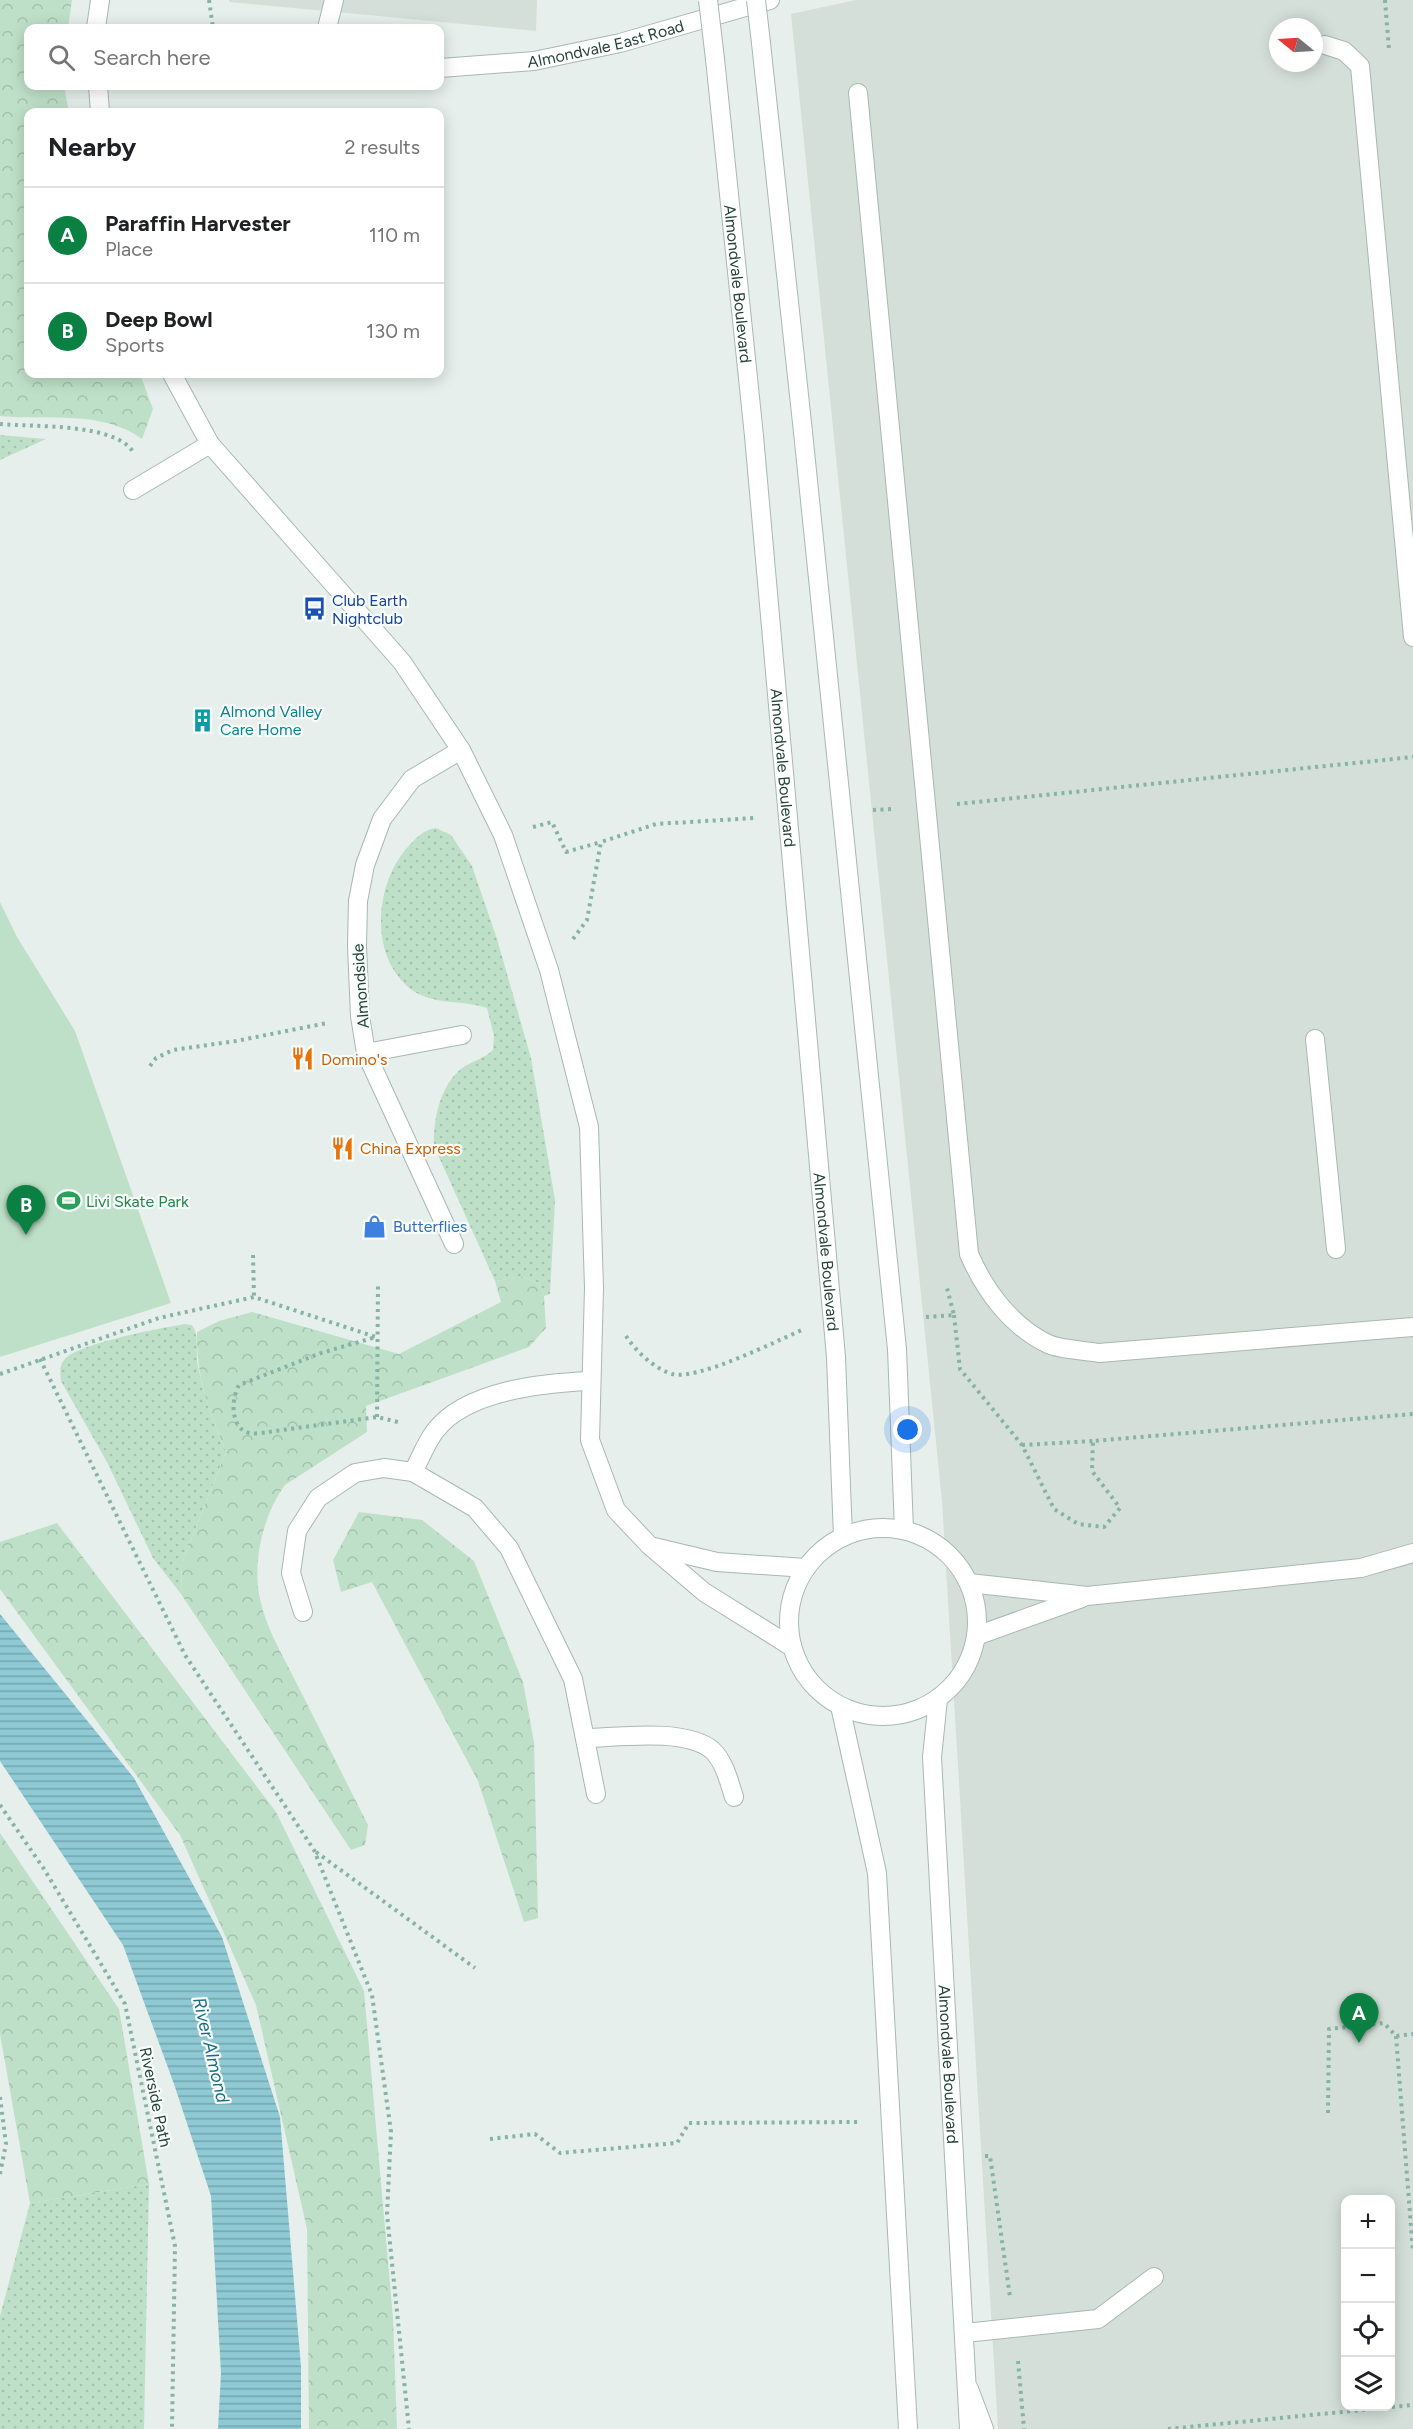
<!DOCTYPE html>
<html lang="en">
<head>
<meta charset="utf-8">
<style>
	:root { --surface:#fff; --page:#f2f2f2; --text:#202124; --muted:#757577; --line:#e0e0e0; --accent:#0b8043 }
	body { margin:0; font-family:Figtree,sans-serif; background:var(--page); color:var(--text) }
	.controls { position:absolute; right:18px; bottom:18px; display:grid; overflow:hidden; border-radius:12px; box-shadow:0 3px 15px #0003 }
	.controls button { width:54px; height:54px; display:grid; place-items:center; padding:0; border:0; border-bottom:2px solid var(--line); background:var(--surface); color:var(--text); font:30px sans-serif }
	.compass { position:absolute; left:1269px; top:18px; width:54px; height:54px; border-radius:50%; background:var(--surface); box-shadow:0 3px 15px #0003; rotate:288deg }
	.you { position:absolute; left:908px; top:1430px; width:21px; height:21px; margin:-15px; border:4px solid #fff; border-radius:50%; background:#1a73e8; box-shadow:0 0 0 9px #1a73e833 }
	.badge { display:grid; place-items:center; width:39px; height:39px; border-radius:50%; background:var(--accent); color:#fff; font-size:20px; font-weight:700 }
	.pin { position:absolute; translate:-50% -50px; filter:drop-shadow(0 2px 3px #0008) }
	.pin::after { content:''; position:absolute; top:32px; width:21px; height:18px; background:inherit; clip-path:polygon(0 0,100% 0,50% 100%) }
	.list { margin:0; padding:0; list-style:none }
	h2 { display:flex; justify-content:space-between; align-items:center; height:78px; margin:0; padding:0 24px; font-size:26px }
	h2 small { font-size:20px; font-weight:400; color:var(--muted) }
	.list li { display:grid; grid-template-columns:39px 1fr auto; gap:18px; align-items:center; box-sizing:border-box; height:96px; padding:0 24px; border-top:2px solid var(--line) }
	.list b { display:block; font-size:22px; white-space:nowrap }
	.list p { margin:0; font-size:20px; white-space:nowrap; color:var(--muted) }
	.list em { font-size:20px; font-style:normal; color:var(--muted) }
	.icon { flex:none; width:33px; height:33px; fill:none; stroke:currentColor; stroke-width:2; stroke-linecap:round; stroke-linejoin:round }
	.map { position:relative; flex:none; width:1413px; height:2429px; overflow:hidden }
	.search { position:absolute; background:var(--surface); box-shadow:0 3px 15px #0003; left:24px; top:24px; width:420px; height:66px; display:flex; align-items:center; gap:15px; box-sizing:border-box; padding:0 21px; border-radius:12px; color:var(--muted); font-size:22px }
	.panel { position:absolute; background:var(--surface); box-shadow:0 3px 15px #0003; left:24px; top:108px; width:420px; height:270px; border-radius:12px }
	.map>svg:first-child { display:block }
	.built { fill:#d4dfda; fill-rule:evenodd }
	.grass { fill:url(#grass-dots) }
	.forest { fill:url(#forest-crowns) }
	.garden { fill:#bfe0c8 }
	.water { fill:url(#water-rules) }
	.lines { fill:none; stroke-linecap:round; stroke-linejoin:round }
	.service-casing { stroke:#a8b8b2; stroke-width:20 }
	.tertiary-casing { stroke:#a8b8b2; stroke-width:20 }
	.path { stroke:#86b3a5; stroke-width:4; stroke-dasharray:3 4.5; stroke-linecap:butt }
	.service { stroke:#fff; stroke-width:18 }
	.tertiary { stroke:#fff; stroke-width:18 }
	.tertiary-bridge-casing { stroke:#a8b8b2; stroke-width:20; stroke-linecap:butt }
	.tertiary-bridge { stroke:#fff; stroke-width:18 }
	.labels { text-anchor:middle; stroke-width:4.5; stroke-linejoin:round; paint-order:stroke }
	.street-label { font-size:16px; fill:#24423a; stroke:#f7fbf9 }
	.transit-label { font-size:16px; fill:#164399; stroke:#f7fbf9; text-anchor:start }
	.culture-label { font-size:16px; fill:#0d838f; stroke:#f7fbf9; text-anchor:start }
	.food-label { font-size:16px; fill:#c56008; stroke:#f7fbf9; text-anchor:start }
	.leisure-label { font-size:16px; fill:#27864d; stroke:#f7fbf9; text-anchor:start }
	.shop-label { font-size:16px; fill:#366cbe; stroke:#f7fbf9; text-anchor:start }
	.water-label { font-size:18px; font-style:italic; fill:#1c6f80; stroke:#f7fbf9 }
</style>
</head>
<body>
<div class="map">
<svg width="1413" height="2429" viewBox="0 0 1413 2429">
	<defs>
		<pattern id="grass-dots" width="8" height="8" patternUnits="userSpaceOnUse" patternTransform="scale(1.5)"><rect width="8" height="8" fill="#bfe0c8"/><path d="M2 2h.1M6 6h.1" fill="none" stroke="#a4c1ad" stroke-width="1.8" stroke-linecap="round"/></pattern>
		<pattern id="forest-crowns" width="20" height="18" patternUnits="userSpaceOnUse" patternTransform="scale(1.5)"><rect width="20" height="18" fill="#bfe0c8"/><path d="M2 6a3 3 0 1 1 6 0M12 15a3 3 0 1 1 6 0" fill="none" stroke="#a4c1ad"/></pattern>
		<pattern id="water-rules" width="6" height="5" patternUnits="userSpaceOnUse" patternTransform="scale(1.5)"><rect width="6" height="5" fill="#8ec9d4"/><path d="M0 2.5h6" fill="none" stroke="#74a5ad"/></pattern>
	</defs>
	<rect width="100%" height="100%" fill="#e6efeb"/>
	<g class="built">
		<polygon points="229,0 537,0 536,31 229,2"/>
		<path d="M856,0H1413V2429H998L942,1501L791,14ZM1278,27H1314V63H1278ZM1346,2200H1390V2406H1346Z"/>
	</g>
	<g class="grass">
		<polygon points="0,435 46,439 0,460"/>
		<path d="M436,828L451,835L472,866L497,939L531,1058L555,1200L550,1294L544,1296L538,1283L523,1277L495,1281L434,1146C433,1120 440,1086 461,1069C471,1061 484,1059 493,1050L494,1036L487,1008C464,1000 436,1005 415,992C368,961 374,885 407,848C416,838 423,830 436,828Z"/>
		<path d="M185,1324L192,1325C200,1336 195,1353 198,1366C204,1397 214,1424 226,1452L182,1562L181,1594L153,1558L107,1462L61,1381C60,1373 59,1365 65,1359C80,1343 161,1328 185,1324Z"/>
		<polygon points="149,2184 144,2429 0,2429 0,2316 30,2203"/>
	</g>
	<g class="forest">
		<path d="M0,0H72L68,28H28V86H64L69,112H28V374H140L153,409L142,439C101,409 47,421 0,416Z"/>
		<path d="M523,1277L538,1283L544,1296L546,1328L529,1347L366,1406L367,1432L285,1485C264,1514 253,1557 259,1594C265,1628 285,1659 300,1690C323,1735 345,1780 368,1825L365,1845L351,1850L181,1594L182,1562L226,1452C209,1410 196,1378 197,1332L219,1321L252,1312L399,1354L501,1302L495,1281Z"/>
		<polygon points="359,1512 422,1520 474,1561 523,1682 534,1742 538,1918 524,1922 478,1781 372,1582 341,1592 333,1560"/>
		<polygon points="57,1523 276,1812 364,1991 393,2318 397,2429 309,2429 307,2229 256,2005 180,1835 0,1589 0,1542"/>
		<polygon points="0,1833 119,2009 149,2184 30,2203 0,2034"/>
	</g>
	<polygon class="garden" points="0,902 17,937 75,1031 171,1303 0,1357"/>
	<polygon class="water" points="0,1614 134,1778 222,1937 280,2117 301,2367 301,2429 218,2429 221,2373 211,2196 174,2084 123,1945 0,1761"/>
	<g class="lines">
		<defs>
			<g id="service">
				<polyline points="327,28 334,0"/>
				<polyline points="1325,45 1344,51 1360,66 1413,637"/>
				<path d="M858,93L969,1254C985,1291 1011,1326 1048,1344C1062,1350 1083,1350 1099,1353L1413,1327"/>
				<polyline points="133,490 210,444"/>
				<polyline points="1315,1039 1336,1249"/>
				<polyline points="366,1053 462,1035"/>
				<polyline points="454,1244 366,1053 360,1016 357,946 358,901 365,865 382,819 412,779 461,750"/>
				<path d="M413,1472C420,1459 426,1443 435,1431C466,1390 543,1383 590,1381"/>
				<polyline points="969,1583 1087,1596 1361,1568 1413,1553"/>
				<polyline points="303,1612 291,1573 297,1531 318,1498 355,1473 384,1468 413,1472 475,1508 509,1548 573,1679 596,1794"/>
				<polyline points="976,1636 1082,1598"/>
				<path d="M587,1738C620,1737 685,1728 712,1750C724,1761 729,1781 734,1797"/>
				<polyline points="965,2333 1098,2319 1154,2277"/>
				<polyline points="969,2389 984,2429"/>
			</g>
			<g id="tertiary">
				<polyline points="96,28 100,0"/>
				<polyline points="761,43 803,432"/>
				<path id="s1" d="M715,59L754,436"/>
				<path id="s2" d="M440,68L534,61L620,43L770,0"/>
				<polyline points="98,86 100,112"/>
				<polyline points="172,374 210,444 402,662 461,750 503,835 549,970 589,1127 594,1288 590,1440 616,1510 650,1546 704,1592 792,1647"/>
				<polyline points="897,1349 904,1530"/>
				<polyline points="836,1357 843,1537"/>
				<circle cx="883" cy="1622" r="94"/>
				<polyline points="654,1547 717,1562 806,1568"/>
				<path id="s3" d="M938,1699L932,1757L969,2429"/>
				<polyline points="840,1706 877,1873 908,2429"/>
			</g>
		</defs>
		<use href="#service" class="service-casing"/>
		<use href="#tertiary" class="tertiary-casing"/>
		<g class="path">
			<polyline points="209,0 213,28"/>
			<polyline points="1385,0 1389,50"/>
			<path d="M0,424C32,427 116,423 133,452"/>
			<polyline points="957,804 1413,757"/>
			<polyline points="873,810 893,809"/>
			<polyline points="533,827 552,822 566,852 601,842"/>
			<polyline points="573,939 587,920 601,842 656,824 755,818"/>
			<polyline points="150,1066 156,1058 173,1050 236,1041 327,1023"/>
			<polyline points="253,1255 254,1297"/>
			<polyline points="954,1315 960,1369 1022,1445 1054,1509 1078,1524 1104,1527 1120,1508 1092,1471 1093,1441 1413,1414"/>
			<polyline points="926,1317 954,1315 947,1288"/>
			<path d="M626,1336C636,1351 653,1368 672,1374C697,1381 776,1341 802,1330"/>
			<polyline points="40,1359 185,1655 314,1850 372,1995 391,2132 387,2214 409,2429"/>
			<path d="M0,1374L159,1318L254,1297L376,1337L321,1353L239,1385C232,1397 230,1422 244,1431C251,1435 261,1433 268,1432L377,1417L402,1423"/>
			<polyline points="377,1417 378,1284"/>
			<polyline points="1022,1445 1093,1441"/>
			<polyline points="0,1805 44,1869 125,2004 175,2246 172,2429"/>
			<polyline points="316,1852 475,1968"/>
			<polyline points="1396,2036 1413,2252"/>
			<polyline points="0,2097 6,2144 0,2174"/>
			<polyline points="1328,2113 1329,2029 1384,2023 1396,2036 1413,2034"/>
			<polyline points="490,2139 535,2134 560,2153 677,2143 689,2123 860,2122"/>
			<polyline points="985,2156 990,2156 1010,2297"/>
			<polyline points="1018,2361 1024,2429"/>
			<polyline points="1168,2429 1413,2405"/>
		</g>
		<use href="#service" class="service"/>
		<use href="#tertiary" class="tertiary"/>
		<defs>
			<g id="tertiary-bridge">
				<polyline points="708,0 715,59"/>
				<polyline points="756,0 761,43"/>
				<polyline points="803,432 897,1349"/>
				<path id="s4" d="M754,436L836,1357"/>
			</g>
		</defs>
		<use href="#tertiary-bridge" class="tertiary-bridge-casing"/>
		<use href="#tertiary-bridge" class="tertiary-bridge"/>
	</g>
	<defs>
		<symbol id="bus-bare" viewBox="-9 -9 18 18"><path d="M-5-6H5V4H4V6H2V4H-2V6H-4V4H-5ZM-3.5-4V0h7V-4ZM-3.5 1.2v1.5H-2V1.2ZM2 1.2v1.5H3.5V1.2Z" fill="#1a4fb4" stroke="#f7fbf9" stroke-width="2.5" paint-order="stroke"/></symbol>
		<symbol id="building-bare" viewBox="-9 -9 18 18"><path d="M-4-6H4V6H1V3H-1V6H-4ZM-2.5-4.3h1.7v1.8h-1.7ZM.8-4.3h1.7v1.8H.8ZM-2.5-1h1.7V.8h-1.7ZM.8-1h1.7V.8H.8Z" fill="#0f9aa8" stroke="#f7fbf9" stroke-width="2.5" paint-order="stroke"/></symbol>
		<symbol id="restaurant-bare" viewBox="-9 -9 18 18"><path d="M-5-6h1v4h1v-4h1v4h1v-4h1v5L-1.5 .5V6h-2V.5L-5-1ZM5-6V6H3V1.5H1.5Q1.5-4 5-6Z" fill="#e8710a" stroke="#f7fbf9" stroke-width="2.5" paint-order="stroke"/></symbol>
		<symbol id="stadium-bare" viewBox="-9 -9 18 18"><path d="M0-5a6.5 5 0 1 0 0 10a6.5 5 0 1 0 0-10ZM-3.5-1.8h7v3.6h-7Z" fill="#2e9e5b" stroke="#f7fbf9" stroke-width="2.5" paint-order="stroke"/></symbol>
		<symbol id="shop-bare" viewBox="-9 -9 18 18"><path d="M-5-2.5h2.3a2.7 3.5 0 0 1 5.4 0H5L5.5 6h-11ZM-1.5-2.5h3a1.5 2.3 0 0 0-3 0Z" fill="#3f7fe0" stroke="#f7fbf9" stroke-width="2.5" paint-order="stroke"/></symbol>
	</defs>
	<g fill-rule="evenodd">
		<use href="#bus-bare" x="298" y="592" width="33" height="33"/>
		<use href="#building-bare" x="186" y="704" width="33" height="33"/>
		<use href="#restaurant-bare" x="286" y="1042" width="33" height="33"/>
		<use href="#restaurant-bare" x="326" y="1132" width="33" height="33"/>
		<use href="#stadium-bare" x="52" y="1184" width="33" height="33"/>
		<use href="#shop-bare" x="358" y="1210" width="33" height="33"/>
	</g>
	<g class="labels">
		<g class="street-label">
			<text dy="6" stroke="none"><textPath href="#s2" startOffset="168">Almondvale East Road</textPath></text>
			<text dy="6" stroke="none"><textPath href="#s1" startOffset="226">Almondvale Boulevard</textPath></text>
			<text dy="6" stroke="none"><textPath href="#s4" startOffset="333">Almondvale Boulevard</textPath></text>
			<text transform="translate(360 986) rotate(-94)" y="6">Almondside</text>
			<text dy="6" stroke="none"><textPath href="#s4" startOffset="819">Almondvale Boulevard</textPath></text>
			<text dy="6" stroke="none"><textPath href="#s3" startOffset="366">Almondvale Boulevard</textPath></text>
			<text transform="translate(156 2097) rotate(78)" y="6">Riverside Path</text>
		</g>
		<g class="transit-label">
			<text x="332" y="606">Club Earth<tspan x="332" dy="18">Nightclub</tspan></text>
		</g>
		<g class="culture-label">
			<text x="220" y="717">Almond Valley<tspan x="220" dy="18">Care Home</tspan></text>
		</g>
		<g class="food-label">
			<text x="321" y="1065">Domino's</text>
			<text x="360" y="1154">China Express</text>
		</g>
		<g class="leisure-label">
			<text x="86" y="1207">Livi Skate Park</text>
		</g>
		<g class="shop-label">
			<text x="393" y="1232">Butterflies</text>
		</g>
		<g class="water-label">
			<text transform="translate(211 2050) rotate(77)" y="6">River Almond</text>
		</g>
	</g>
</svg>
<div class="controls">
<button>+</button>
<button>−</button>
<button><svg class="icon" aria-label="locate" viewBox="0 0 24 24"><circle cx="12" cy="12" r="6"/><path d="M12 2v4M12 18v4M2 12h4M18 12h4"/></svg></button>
<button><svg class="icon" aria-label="layers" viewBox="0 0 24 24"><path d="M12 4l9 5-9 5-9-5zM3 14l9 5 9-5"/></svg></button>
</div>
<svg class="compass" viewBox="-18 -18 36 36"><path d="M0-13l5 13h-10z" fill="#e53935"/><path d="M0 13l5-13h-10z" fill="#757577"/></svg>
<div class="you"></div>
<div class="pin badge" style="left:1359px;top:2043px">A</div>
<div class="pin badge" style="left:26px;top:1235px">B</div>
<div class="search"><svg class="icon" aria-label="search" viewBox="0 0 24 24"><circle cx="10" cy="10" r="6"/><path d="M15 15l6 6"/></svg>Search here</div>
<section class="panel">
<h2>Nearby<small>2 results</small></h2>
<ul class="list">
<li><span class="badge">A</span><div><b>Paraffin Harvester</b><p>Place</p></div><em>110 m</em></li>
<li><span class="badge">B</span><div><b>Deep Bowl</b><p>Sports</p></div><em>130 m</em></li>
</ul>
</section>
</div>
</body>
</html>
